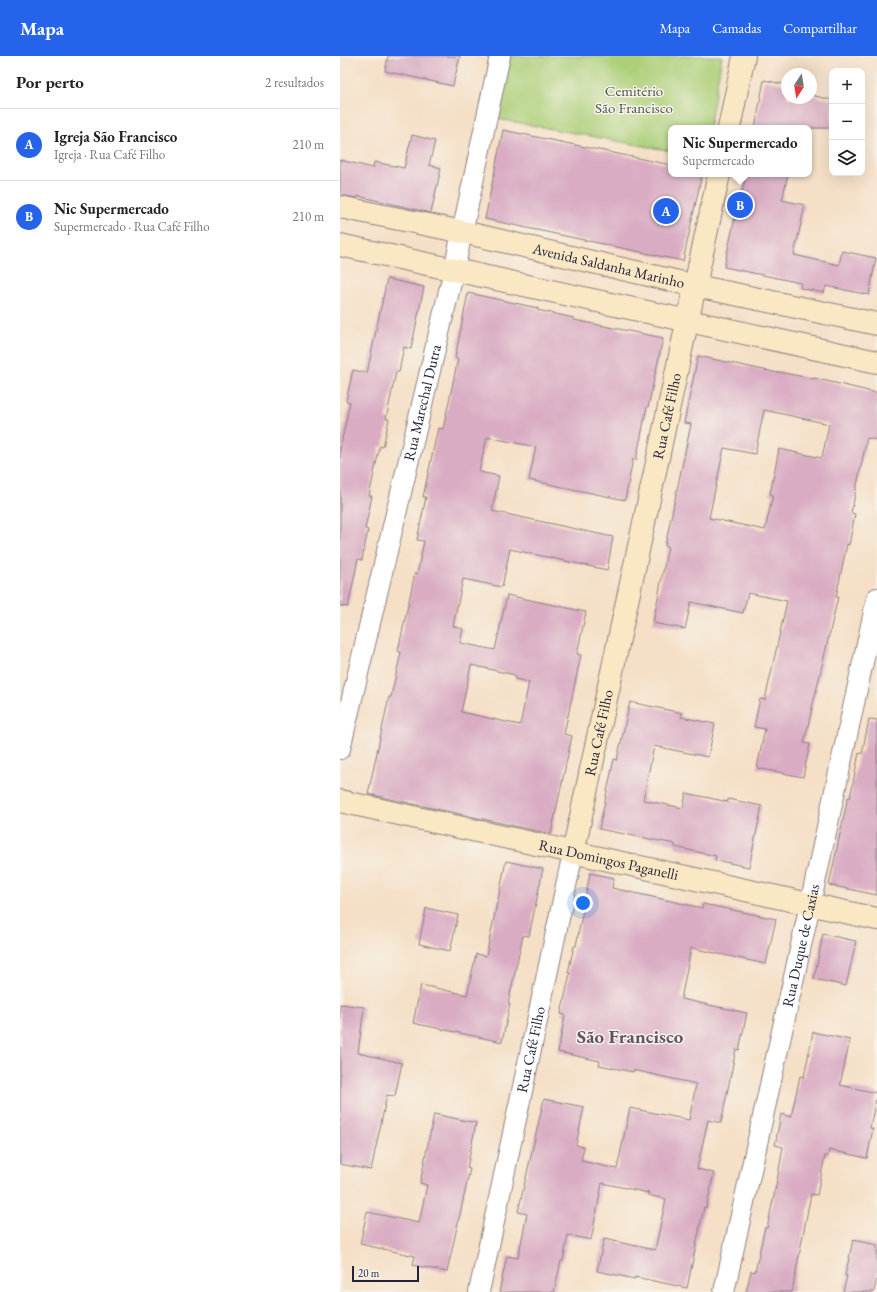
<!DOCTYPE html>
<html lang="pt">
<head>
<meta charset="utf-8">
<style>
	:root { --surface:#fff; --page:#f2f2f2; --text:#202124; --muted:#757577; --line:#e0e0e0; --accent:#2563eb }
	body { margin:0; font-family:"EB Garamond",serif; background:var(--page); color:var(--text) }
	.controls { position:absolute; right:12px; top:12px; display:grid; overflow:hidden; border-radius:8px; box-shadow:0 4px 16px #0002 }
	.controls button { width:36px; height:36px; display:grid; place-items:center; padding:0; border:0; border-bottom:1px solid var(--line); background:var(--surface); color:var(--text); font:20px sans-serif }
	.compass { position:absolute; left:441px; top:12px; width:36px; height:36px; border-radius:50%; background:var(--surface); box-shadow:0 4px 16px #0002; rotate:192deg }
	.scale { position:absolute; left:12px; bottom:10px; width:67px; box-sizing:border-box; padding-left:4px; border:2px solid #22223b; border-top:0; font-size:11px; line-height:14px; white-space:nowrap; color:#22223b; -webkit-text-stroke:3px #f7f3e8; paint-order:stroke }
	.you { position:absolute; left:243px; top:847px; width:14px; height:14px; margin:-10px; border:3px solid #fff; border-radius:50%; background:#1a73e8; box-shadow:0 0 0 6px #1a73e833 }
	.badge { display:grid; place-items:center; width:26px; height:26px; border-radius:50%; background:var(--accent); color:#fff; font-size:13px; font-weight:700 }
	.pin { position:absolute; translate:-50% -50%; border:2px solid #fff; box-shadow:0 1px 4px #0006 }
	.popup { position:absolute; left:328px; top:69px; width:144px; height:52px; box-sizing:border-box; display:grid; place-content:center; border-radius:8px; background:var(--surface); filter:drop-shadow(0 1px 3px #0005); font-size:13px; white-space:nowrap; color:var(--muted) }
	.popup b { font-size:15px; color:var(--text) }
	.popup::after { content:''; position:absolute; left:50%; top:100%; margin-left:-8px; border:8px solid transparent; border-top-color:var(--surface) }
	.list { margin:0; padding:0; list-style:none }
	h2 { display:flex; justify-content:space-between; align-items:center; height:52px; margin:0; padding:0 16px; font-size:17px }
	h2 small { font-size:13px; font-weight:400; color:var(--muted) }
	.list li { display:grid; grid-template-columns:26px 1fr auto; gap:12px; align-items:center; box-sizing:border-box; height:72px; padding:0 16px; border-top:1px solid var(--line) }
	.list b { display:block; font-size:15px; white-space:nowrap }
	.list p { margin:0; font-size:13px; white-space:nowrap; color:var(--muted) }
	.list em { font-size:13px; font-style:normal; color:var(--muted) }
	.icon { flex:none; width:22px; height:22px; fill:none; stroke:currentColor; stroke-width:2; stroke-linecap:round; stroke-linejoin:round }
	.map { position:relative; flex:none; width:537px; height:1236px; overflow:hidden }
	header { display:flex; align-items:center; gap:24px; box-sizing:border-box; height:56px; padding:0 20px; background:var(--accent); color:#fff }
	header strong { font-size:19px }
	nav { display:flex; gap:22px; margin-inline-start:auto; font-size:14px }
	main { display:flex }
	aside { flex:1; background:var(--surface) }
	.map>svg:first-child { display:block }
	.green { fill:#accf78; stroke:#67785a }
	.building { fill:#d9acc3; fill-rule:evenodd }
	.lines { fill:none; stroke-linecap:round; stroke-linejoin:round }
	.street-casing { stroke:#8c8080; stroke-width:22 }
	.secondary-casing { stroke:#8c8080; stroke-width:24 }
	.street { stroke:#fff; stroke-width:20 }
	.secondary { stroke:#fae7c3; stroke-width:22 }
	.labels { text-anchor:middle; stroke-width:3; stroke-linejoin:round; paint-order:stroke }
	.park-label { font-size:15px; fill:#4b564d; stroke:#f7f3e8 }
	.street-label { font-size:15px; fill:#22223b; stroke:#f7f3e8 }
	.district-label { font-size:19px; font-weight:bold; fill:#62526b; stroke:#f7f3e8 }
</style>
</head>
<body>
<header>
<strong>Mapa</strong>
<nav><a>Mapa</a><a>Camadas</a><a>Compartilhar</a></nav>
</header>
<main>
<aside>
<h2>Por perto<small>2 resultados</small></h2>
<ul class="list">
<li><span class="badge">A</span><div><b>Igreja São Francisco</b><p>Igreja · Rua Café Filho</p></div><em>210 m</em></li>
<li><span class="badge">B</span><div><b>Nic Supermercado</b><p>Supermercado · Rua Café Filho</p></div><em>210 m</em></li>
</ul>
</aside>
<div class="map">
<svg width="537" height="1236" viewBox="0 0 537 1236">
	<rect width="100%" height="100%" fill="#f7f3e8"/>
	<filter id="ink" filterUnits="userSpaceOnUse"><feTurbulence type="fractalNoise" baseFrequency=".025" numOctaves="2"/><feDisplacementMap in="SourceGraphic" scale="8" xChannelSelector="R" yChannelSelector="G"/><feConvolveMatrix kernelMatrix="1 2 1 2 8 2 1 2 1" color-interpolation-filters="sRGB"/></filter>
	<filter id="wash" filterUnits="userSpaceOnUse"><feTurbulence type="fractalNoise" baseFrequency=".012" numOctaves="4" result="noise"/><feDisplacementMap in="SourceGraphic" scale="16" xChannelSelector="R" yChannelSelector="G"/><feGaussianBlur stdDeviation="0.9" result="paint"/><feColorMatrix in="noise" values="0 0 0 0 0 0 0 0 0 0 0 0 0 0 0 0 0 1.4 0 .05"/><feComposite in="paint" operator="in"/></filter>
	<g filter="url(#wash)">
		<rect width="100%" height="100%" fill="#f5dfc6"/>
		<polygon class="green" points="170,0 382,0 369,72 331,72 331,95 158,63"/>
		<g id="blocks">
			<g class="building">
				<polygon points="48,0 120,0 113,30 45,15"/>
				<polygon points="424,24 447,29 447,42 471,42 471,39 492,44 492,72 415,72"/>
				<polygon points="163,74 331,109 331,118 362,118 343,205 145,163"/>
				<polygon points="72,79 95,85 89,109 101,112 91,157 18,140 17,142 0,139 0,104 33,112 34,106 64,112"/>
				<polygon points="406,118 448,118 442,144 465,149 454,199 499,209 502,195 536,202 529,239 486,230 484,237 460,232 461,227 384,211 401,135 402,136"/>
				<polygon points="47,223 84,231 71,293 64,291 59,316 56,316 46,363 49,363 43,391 40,390 29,440 32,440 25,473 28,474 22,504 18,503 8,551 0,550 0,393 10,346 6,345 13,314 27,317"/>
				<path d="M128,237L198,252L197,254L234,262V264L323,282L308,351H307L296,404L293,403L285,444L189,424L196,391L147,381L139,416L159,420L152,455L273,481L267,514L170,493L162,531L123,523L113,570L123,573L120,587L155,594L167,539L246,556L237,598L241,599L224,678L232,680L211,778L28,738L49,641H51L61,596L58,595L75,517L77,518L84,485L77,484L86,441H83L98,372L103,373L118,303L115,302ZM131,609L175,619V623L189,626L180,669L121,656Z"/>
				<path d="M358,300L438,317L439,316L474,323V322L537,337V384L527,382L511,457L515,458L509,489L507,488L496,541H498L464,687L470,688L463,721L417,712L425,673L414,671L420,643L425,644L447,545L408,537L403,557L351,546L345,573L313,567L328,490H325L351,368L344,367ZM424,354L489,368L482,402L439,393L430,438L433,439L425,474L369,462L384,392L415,398Z"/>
				<polygon points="290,646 342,657 341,661 375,668 368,701 314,690 303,744 343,752 346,737 388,746 388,743 422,750 409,811 375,804 376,800 335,791 335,788 259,773 274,703 277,704"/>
				<polygon points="529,663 537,664 537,839 489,829 508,741 510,742 519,697 522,698"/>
				<polygon points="166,805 203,813 189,880 183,879 168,948 170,948 162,986 73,967 81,929 127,939 136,898 146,900"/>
				<polygon points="250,817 274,822 272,832 362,852 363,848 436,863 426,908 351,892 341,943 407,957 399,994 396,993 381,1067 368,1064 357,1113 374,1117 366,1152 364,1151 347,1232 295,1221 295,1223 257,1215 264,1183 315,1194 326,1143 308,1139 309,1137 262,1127 251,1184 228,1179 223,1205 221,1205 214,1236 159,1236 167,1200 178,1202 187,1158 178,1156 204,1043 244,1051 236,1089 244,1091 241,1105 277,1113 290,1052 349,1064 356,1028 293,1014 293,1016 259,1009 260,1005 218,996 225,959 221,958 230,917 228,917 234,890 236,890"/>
				<polygon points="86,852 118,859 110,895 79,888"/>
				<polygon points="483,878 516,885 506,930 474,923"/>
				<polygon points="0,948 24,951 18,997 62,1007 55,1040 47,1039 31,1114 0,1108"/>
				<polygon points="473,976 510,984 500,1029 537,1037 530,1072 533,1073 527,1102 489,1094 488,1100 485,1100 477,1139 471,1138 452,1236 406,1236 411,1215 415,1216 425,1171 427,1172 436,1130 443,1091 435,1089 441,1058 451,1061 460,1020 464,1021"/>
				<polygon points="94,1058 136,1067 127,1112 130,1113 107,1216 73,1209 75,1200 20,1188 27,1156 79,1167 87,1129 80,1127"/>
				<polygon points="513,1184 537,1189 537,1222 534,1236 503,1236 507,1220 505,1220"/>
			</g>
		</g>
	</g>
	<g filter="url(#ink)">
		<use href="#blocks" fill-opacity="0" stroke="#8c8080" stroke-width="1"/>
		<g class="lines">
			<defs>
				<g id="street">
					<path id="s1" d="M0,693L114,214L160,0"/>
					<path id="s2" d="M139,1236L233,797"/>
					<path id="s3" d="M384,1236L470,849L537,542"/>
				</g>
				<g id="secondary">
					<polyline points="389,72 404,0"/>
					<path id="s4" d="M0,151L123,176L356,230L537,268"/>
					<polyline points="0,189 537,306"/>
					<path id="s5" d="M0,745L537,863"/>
					<path id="s6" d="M233,797L379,118"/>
				</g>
			</defs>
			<use href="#street" class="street-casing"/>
			<use href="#secondary" class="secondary-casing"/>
			<use href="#street" class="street"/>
			<use href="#secondary" class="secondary"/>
		</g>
	</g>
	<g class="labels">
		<g class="park-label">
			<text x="294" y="40">Cemitério<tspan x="294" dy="17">São Francisco</tspan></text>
		</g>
		<g class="street-label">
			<text dy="5" stroke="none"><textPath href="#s4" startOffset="275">Avenida Saldanha Marinho</textPath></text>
			<text dy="5" stroke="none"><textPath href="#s1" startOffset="356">Rua Marechal Dutra</textPath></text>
			<text dy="5" stroke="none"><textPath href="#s6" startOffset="447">Rua Café Filho</textPath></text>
			<text dy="5" stroke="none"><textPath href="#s6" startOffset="123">Rua Café Filho</textPath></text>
			<text dy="5" stroke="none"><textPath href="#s5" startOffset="275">Rua Domingos Paganelli</textPath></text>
			<text dy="5" stroke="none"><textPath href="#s3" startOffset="355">Rua Duque de Caxias</textPath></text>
			<text dy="5" stroke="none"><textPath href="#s2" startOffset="248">Rua Café Filho</textPath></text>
		</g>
		<g class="district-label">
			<text x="290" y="987">São Francisco</text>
		</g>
	</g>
</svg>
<div class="controls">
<button>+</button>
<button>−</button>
<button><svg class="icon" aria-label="layers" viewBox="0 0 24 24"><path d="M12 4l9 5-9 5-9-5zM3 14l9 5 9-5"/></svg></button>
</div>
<svg class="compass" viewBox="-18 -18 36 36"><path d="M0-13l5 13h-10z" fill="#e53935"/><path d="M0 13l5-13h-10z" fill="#757577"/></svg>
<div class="scale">20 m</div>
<div class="you"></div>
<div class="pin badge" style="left:326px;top:155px">A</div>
<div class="pin badge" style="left:400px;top:149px">B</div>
<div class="popup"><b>Nic Supermercado</b>Supermercado</div>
</div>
</main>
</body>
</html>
